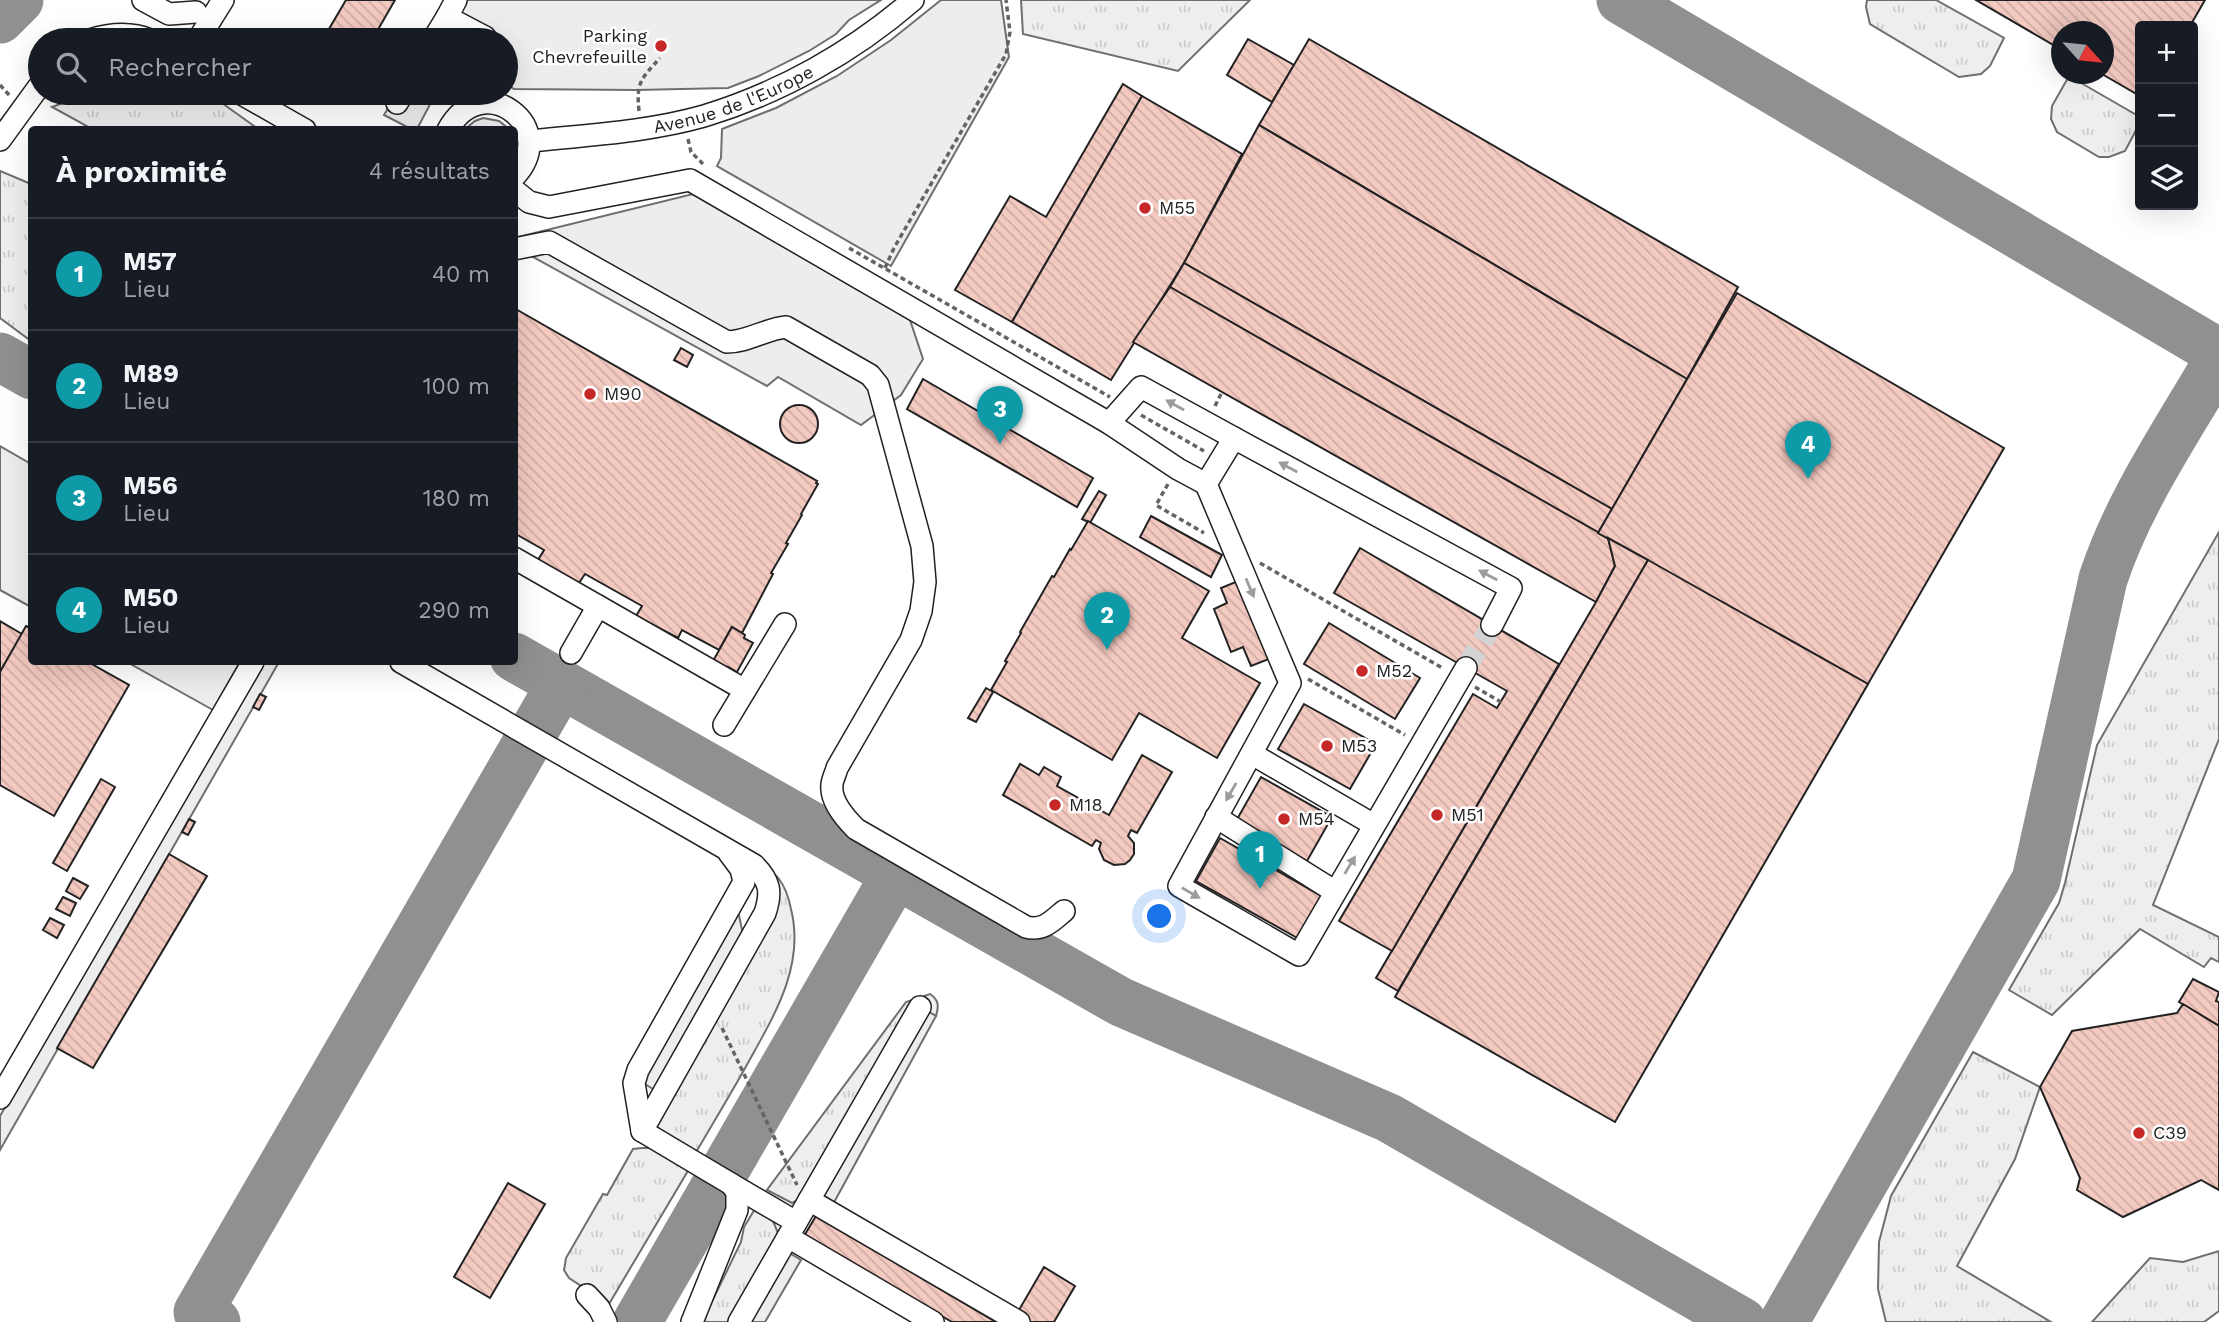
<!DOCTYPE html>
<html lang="fr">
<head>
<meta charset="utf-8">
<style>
	:root { --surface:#171b24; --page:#242831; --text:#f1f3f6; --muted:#9ea1a6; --line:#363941; --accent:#c62828 }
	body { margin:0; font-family:"Work Sans",sans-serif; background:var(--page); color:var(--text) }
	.controls { position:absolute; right:21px; top:21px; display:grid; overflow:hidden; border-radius:7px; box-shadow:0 7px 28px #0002 }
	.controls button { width:63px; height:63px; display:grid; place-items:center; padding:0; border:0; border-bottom:2px solid var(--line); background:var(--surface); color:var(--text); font:35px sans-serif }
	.compass { position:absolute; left:2051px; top:21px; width:63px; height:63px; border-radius:50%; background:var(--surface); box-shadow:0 7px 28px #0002; rotate:117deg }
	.you { position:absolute; left:1160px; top:917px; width:24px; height:24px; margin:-18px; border:5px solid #fff; border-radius:50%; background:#1a73e8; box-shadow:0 0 0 10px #1a73e833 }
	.badge { display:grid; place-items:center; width:46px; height:46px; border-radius:50%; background:var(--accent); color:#fff; font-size:23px; font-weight:700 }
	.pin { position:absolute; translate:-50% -58px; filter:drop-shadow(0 2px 4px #0008) }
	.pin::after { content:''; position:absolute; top:37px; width:24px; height:21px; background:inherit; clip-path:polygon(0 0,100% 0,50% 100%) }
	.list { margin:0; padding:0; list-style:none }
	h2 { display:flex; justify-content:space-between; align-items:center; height:91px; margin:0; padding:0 28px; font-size:30px }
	h2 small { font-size:23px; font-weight:400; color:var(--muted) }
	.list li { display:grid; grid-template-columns:46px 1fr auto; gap:21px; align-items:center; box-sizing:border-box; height:112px; padding:0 28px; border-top:2px solid var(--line) }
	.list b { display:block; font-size:26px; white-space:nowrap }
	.list p { margin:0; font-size:23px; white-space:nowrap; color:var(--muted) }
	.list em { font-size:23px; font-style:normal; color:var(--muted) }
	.icon { flex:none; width:38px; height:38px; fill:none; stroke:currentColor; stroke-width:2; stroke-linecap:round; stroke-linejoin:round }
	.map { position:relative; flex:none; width:2219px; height:1322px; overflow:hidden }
	.search { position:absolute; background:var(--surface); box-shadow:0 7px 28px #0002; left:28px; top:28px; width:490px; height:77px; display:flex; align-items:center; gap:18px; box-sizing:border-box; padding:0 24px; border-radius:38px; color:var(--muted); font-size:26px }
	.panel { position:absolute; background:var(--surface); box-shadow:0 7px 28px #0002; left:28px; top:126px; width:490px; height:539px; border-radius:7px }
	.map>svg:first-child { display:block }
	.grass { fill:url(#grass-tufts); stroke:#6f6f6f; stroke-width:2 }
	.parking { fill:#ededed; stroke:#6f6f6f; stroke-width:2 }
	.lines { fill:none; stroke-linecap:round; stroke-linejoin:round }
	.taxiway { stroke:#909090; stroke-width:49 }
	.building { fill:url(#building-back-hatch); stroke:#222; stroke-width:2 }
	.minor-tunnel { stroke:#d3d3d3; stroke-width:21; stroke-dasharray:21 10; stroke-linecap:butt }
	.minor-casing { stroke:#222; stroke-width:24 }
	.path { stroke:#646464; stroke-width:3.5; stroke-dasharray:5 3.5; stroke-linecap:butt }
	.minor { stroke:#fff; stroke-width:21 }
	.oneway { fill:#9c9c9c }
	.poi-dot { fill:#c62828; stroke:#fff; stroke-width:2.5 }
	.labels { text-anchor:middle; stroke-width:5; stroke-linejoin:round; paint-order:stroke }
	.poi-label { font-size:18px; fill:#222; stroke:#fff; text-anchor:start }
	.street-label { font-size:18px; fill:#222; stroke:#fff }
</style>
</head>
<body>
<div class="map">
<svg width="2219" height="1322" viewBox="0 0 2219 1322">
	<defs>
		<pattern id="grass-tufts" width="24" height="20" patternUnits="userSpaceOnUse" patternTransform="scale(1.75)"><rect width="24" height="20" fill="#eee"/><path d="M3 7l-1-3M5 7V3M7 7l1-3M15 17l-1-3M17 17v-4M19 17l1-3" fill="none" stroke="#ccc"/></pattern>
		<pattern id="building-back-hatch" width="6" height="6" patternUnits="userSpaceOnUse" patternTransform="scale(1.75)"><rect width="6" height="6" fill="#f3c9c0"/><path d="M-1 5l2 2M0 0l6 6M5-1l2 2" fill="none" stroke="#d0aca5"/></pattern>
	</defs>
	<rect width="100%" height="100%" fill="#fff"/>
	<g class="grass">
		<polygon points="1021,0 1250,0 1178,71 1023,34"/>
		<polygon points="1867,0 1936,0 2004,38 1990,66 1981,74 1959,77 1870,24 1866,7"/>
		<polygon points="2069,76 2140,117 2140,123 2125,151 2109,157 2099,157 2057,132 2051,119 2052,106"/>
		<polygon points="91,93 208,93 254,126 252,130 92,129 52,107"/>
		<polygon points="483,118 499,121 509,129 465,129 475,121"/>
		<polygon points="0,171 31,184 31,341 0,318"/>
		<polygon points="2219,532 2219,739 2153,905 2219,937 2219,962 2211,958 2204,967 2140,929 2052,1015 2009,990 2059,903 2065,883 2097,745"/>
		<path d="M764,864C769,869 775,874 779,879C786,888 789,899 791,909C805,965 775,1014 749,1061C732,1092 713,1123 695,1154L659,1130L656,1124L773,909Z"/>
		<path d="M930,994C939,1000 939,1006 936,1016L911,1004L797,1200L792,1203L767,1190L906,1002Z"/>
		<polygon points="1973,1052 2040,1087 2015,1159 1957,1266 2051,1322 1886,1322 1878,1289 1879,1242 1891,1196"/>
		<polygon points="642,1148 652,1148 689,1169 609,1304 569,1278 564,1270 566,1258 603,1194 607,1195 633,1149"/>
		<polygon points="755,1209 773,1221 778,1233 728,1322 702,1322 741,1242 744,1227"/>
		<polygon points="2219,1251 2219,1311 2204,1322 2092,1322 2150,1258 2183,1262"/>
	</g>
	<g class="parking">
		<polygon points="457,0 881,0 849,20 836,34 809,51 759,76 728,88 636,90 514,89 506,84 506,40 427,40"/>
		<polygon points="941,0 1001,0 1009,57 891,266 717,166 721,158 722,129 776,108 837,76 891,40"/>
		<polygon points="397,93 436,93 417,129 411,129 384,115"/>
		<polygon points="693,194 910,320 923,359 901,395 861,425 778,377 767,386 515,247 514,238"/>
		<polygon points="0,446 31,464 31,607 0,590"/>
		<polygon points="127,662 240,662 213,710"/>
		<polygon points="261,662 279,662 0,1150 0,1116"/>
		<polygon points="737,906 744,939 659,1087 653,1089 643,1083 642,1071"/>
		<polygon points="920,1007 936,1016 832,1206 813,1194"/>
		<polygon points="781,1248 801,1260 765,1322 739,1322"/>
	</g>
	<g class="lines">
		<g class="taxiway">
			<polyline points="1621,0 2219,353"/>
			<polyline points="0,19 19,0"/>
			<polyline points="0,357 32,375"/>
			<polyline points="514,657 1121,1002 1389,1118 1742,1322"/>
			<polyline points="216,1322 198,1312 561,684"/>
			<polyline points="637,1322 896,874"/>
			<path d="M1784,1322L2036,880L2103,579C2129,500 2178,430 2219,359"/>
		</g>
	</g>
	<g class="building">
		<polygon points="346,0 395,0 372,40 331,40 332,38 326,34"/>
		<polygon points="1976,0 2205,0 2190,26 2140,26 2140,96 2102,74 2104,32 2062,32 2062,50"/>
		<polygon points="1248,39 1294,65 1272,102 1227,75"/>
		<polygon points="1309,39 1738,287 1687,379 1259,125"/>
		<polygon points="1123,84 1142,96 1012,322 955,290 1010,196 1046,217"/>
		<polygon points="1142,96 1242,154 1184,263 1111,380 1012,322"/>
		<polygon points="1259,125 1687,379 1612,509 1184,263"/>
		<polygon points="1184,263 1612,509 1598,533 1170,287"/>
		<polygon points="1170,287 1608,538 1615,566 1596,602 1133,342"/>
		<polygon points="1737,293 2004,448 1868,684 1598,533"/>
		<polygon points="514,308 817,481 816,483 818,484 801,514 802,515 786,543 788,544 771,573 773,574 742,633 732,627 719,650 682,630 678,638 636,616 642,606 585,574 579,583 538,560 544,550 514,533"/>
		<polygon points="681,348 693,355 687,367 674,360"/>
		<polygon points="923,379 1093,478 1077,507 907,409"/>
		<circle cx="799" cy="424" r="19"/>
		<polygon points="1099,491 1106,495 1090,523 1082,519"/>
		<polygon points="1151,516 1222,555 1211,577 1140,537"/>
		<polygon points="1088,521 1209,591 1182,638 1260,683 1217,758 1139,713 1112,760 991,690 1007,662 1005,661 1021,633 1020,632 1052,576 1054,577 1070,549 1071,550"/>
		<polygon points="1608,538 1648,560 1398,991 1376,978 1596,602 1615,566"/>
		<polygon points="1360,548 1559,664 1392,951 1339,921 1473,694 1497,708 1507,691 1334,593"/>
		<polygon points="1648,560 1868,684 1615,1122 1395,997"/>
		<polygon points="1238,581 1269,659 1251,666 1243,647 1231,652 1214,609 1227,603 1221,588"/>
		<polygon points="0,621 22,634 0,672"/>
		<polygon points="1329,623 1420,678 1395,719 1304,664"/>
		<polygon points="26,626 32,629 32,662 88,662 129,685 54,816 0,785 0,672"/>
		<polygon points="732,627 745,635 744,638 753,643 737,672 728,667 727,669 713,661"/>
		<polygon points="986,688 993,692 976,722 968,718"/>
		<polygon points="260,694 266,697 259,710 253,707"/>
		<polygon points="1304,704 1376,744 1350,789 1278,749"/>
		<polygon points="1142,755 1172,772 1137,833 1131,830 1128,836 1134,843 1134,854 1130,860 1125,864 1114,865 1104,860 1099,849 1101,843 1096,840 1092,846 1003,795 1020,764 1039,775 1044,767 1061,777 1057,786 1109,815"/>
		<polygon points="1261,777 1332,817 1307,861 1236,821"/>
		<polygon points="101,779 115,787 67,871 53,863"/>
		<polygon points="189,819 195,822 188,835 182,832"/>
		<polygon points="1220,838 1323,897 1299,939 1196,881"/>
		<polygon points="169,854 207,876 93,1068 57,1048"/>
		<polygon points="73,878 88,886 80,899 66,891"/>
		<polygon points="63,897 76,903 70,916 56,909"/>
		<polygon points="50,918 64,925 57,938 43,930"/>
		<polygon points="2193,979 2219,992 2216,1001 2219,1002 2219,1026 2179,1002"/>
		<polygon points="2183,1004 2219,1026 2219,1190 2201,1180 2123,1217 2077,1190 2080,1178 2040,1087 2072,1031 2177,1013"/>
		<polygon points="508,1183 545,1204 490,1298 454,1277"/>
		<polygon points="816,1216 996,1322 952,1322 804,1236"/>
		<polygon points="1044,1267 1075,1286 1054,1322 1012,1322"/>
	</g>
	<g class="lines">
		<polyline class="minor-tunnel" points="1466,668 1492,625"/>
		<defs>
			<g id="minor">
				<polyline points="143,0 169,14 196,12"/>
				<polyline points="456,0 447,17 485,37"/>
				<path d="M90,40C109,34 131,32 150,40"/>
				<polyline points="198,40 223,0"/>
				<polyline points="433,40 447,17"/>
				<polyline points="240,93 305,130"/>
				<polyline points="397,103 403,93"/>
				<path d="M448,130C482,67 562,127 514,177"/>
				<polyline points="0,140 40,85"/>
				<path id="s1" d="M529,141C587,135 648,132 704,116C780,93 853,52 913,0"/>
				<polyline points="514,190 529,202 549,207 690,180 1109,423 1178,469 1206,484"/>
				<path d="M514,249L549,242L727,342C748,342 765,329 786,327L870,375L878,385L922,546L925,582L921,611L911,640L837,768C836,773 832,780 832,785C830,801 845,818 856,829L1026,927C1043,931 1051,922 1064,911"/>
				<polyline points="1109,423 1141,387 1234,438"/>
				<polyline points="514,558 745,690"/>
				<polyline points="571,653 598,606"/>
				<path d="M401,662L754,865C770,881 772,892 765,913L642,1131"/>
				<polyline points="1466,668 1299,955 1179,886 1290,683 1206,484 1234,438 1511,588 1492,625"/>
				<polyline points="724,725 785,624"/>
				<polyline points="1252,754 1374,825"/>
				<polyline points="1216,817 1334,891"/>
				<polyline points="0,1098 253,662"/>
				<polyline points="731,1184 796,1222"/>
				<polyline points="809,1200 1019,1322"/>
				<polyline points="788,1237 933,1322"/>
				<polyline points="587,1295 599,1308 606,1322"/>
				<polyline points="692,1322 737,1210 737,1192 731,1184 642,1131 634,1083 638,1070 744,882 741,869 729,853"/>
				<polyline points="739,1322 920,1007"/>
			</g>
		</defs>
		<use href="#minor" class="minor-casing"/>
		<g class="path">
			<polyline points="0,85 10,96"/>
			<path d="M639,111C636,82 641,79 660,58"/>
			<polyline points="688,139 691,152 703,164"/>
			<polyline points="849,248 1110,397"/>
			<polyline points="885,268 894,248 1006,54 1010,32 1006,0"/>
			<polyline points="1215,406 1222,392"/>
			<polyline points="1141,415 1204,451"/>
			<polyline points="1168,484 1156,505 1204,533"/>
			<polyline points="1260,563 1444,669"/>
			<polyline points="1308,679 1405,735"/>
			<polyline points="1475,687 1501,702"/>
			<polyline points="722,1028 797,1185"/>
		</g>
		<use href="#minor" class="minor"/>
	</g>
	<defs><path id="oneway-solid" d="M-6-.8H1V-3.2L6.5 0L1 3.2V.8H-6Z" transform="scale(1.75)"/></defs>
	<g class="oneway">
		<use href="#oneway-solid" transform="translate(1175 405) rotate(-151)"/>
		<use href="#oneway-solid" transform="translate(1288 467) rotate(-152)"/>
		<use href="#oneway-solid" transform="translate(1488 575) rotate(-152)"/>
		<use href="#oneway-solid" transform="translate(1250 588) rotate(67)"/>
		<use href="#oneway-solid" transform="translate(1231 792) rotate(120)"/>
		<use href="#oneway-solid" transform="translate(1350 865) rotate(-59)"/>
		<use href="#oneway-solid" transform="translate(1191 893) rotate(30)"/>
	</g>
	<g class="poi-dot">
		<circle cx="661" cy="46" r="7"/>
		<circle cx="1145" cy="208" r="7"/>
		<circle cx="590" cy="394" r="7"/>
		<circle cx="1362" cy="671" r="7"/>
		<circle cx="1327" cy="746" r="7"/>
		<circle cx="1055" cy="805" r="7"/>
		<circle cx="1437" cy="815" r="7"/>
		<circle cx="1284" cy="819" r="7"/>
		<circle cx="2139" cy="1133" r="7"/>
	</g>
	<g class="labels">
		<g class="poi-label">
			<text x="647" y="42" text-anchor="end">Parking<tspan x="647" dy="21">Chevrefeuille</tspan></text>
			<text x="1159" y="214">M55</text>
			<text x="604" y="400">M90</text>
			<text x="1376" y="677">M52</text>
			<text x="1341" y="752">M53</text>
			<text x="1069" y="811">M18</text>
			<text x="1451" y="821">M51</text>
			<text x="1298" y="825">M54</text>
			<text x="2153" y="1139">C39</text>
		</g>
		<g class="street-label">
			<text dy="6" stroke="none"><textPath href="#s1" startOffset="210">Avenue de l'Europe</textPath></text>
		</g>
	</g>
</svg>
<div class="controls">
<button>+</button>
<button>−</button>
<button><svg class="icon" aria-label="layers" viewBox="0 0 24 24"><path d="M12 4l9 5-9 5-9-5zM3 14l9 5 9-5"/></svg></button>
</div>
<svg class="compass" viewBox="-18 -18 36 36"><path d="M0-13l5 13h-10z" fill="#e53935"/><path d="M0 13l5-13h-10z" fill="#9ea1a6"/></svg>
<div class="you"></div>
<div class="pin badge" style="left:1260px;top:889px;background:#0f9aa8">1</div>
<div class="pin badge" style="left:1107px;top:650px;background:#0f9aa8">2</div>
<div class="pin badge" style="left:1000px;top:444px;background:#0f9aa8">3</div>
<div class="pin badge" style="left:1808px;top:479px;background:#0f9aa8">4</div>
<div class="search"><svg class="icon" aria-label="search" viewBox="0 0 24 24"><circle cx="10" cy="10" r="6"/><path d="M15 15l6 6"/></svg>Rechercher</div>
<section class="panel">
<h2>À proximité<small>4 résultats</small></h2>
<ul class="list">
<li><span class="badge" style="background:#0f9aa8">1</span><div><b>M57</b><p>Lieu</p></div><em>40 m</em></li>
<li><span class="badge" style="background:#0f9aa8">2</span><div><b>M89</b><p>Lieu</p></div><em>100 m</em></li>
<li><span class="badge" style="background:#0f9aa8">3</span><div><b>M56</b><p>Lieu</p></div><em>180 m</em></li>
<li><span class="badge" style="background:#0f9aa8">4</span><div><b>M50</b><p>Lieu</p></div><em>290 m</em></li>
</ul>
</section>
</div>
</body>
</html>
